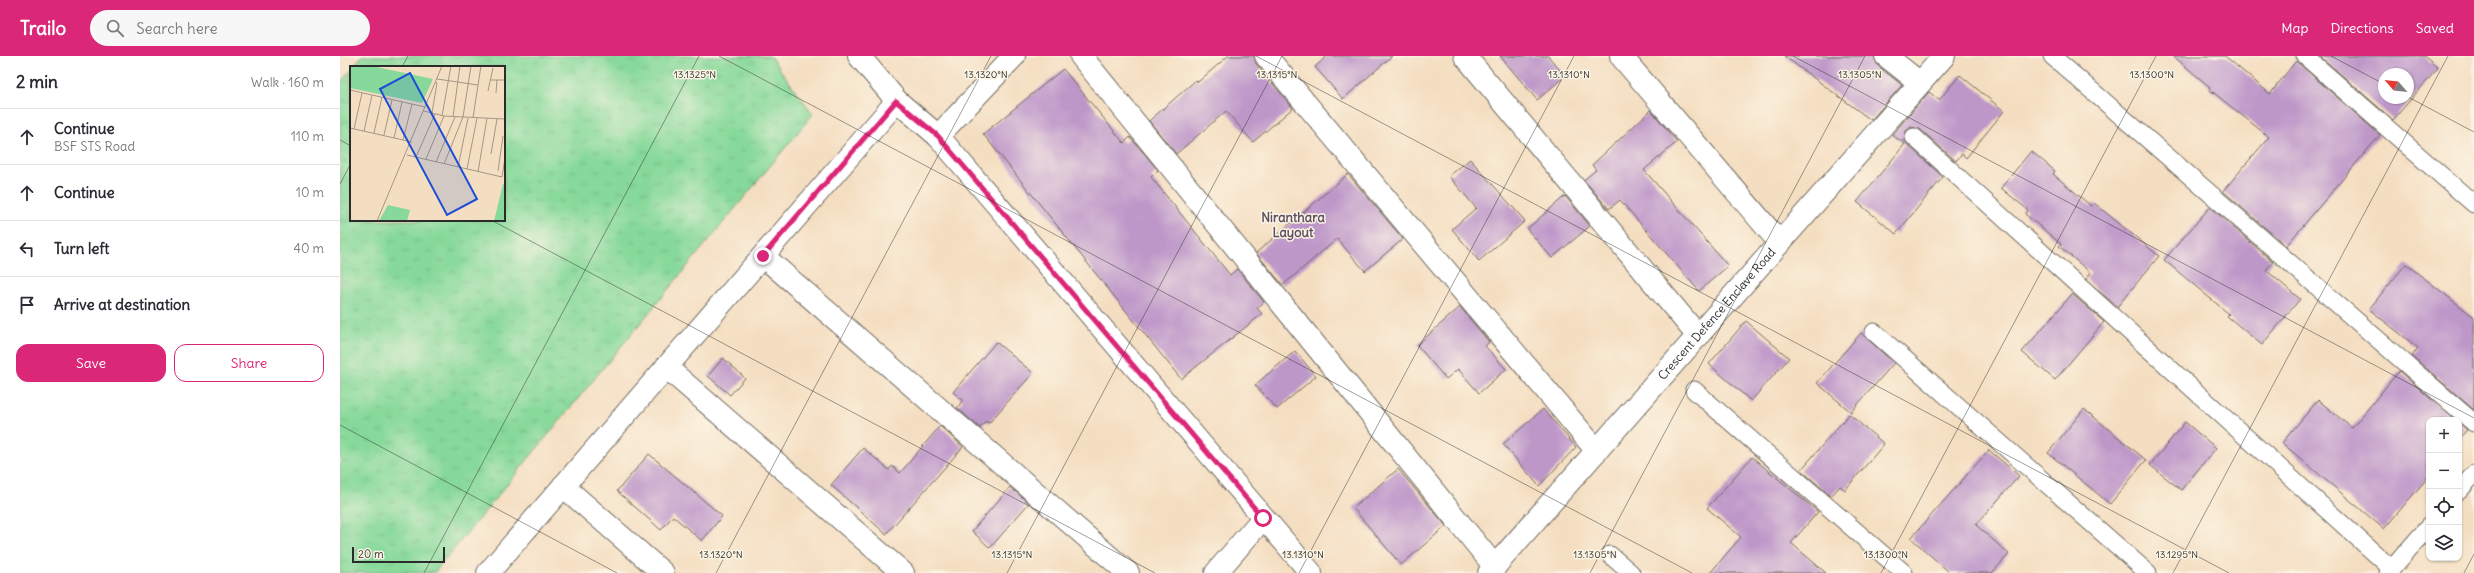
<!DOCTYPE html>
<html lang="en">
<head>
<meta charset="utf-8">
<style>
	:root { --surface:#fff; --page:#f7f7f7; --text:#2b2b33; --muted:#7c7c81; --line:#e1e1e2; --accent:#db2777 }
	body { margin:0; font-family:Delius,sans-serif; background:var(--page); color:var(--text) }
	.controls { position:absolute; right:12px; bottom:12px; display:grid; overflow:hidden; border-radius:8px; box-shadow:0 1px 3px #0004 }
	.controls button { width:36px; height:36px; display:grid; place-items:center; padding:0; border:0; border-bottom:1px solid var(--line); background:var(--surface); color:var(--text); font:20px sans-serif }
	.compass { position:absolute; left:2038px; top:12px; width:36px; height:36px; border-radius:50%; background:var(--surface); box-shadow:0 1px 3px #0004; rotate:298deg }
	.scale { position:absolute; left:12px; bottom:10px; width:93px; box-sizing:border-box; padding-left:4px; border:2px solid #2b2b2b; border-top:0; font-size:11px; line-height:14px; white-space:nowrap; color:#2b2b2b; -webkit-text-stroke:3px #fcf5e5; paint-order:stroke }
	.stop { position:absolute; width:12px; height:12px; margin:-9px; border:3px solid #db2777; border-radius:50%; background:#fff }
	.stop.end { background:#db2777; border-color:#fff; box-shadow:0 1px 4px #0008 }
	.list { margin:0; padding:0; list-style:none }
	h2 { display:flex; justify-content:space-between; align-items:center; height:52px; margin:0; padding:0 16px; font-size:17px }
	h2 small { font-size:13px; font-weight:400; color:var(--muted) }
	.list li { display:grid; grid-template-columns:26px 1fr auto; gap:12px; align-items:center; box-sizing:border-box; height:56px; padding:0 16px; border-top:1px solid var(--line) }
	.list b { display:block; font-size:15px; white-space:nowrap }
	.list p { margin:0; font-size:13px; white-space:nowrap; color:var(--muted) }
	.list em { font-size:13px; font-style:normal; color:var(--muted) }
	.actions { display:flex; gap:8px; padding:12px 16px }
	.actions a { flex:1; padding:9px 0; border:1px solid var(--accent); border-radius:12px; text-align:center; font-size:14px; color:var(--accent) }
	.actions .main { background:var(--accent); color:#fff }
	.icon { flex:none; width:22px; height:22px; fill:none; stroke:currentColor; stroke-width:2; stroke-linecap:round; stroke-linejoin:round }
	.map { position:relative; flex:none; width:2134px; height:517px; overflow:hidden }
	header { display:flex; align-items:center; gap:24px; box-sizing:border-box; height:56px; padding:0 20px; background:var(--accent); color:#fff }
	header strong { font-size:19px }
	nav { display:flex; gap:22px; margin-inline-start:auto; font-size:14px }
	.search { width:280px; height:36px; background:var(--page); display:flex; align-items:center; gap:10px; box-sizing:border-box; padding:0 14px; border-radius:22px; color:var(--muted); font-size:15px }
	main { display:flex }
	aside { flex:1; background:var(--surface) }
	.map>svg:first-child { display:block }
	.grass { fill:url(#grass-tufts); stroke:#588262 }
	.building { fill:#be97c9; fill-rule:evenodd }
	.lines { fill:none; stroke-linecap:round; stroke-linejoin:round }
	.lane-casing { stroke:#716a60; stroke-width:19 }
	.street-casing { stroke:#716a60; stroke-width:24 }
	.lane { stroke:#fff; stroke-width:17 }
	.street { stroke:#fff; stroke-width:22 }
	.route { stroke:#db2777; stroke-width:5 }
	.ticks { fill:none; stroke:#2b2b2b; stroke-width:1; stroke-opacity:0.45 }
	.labels { text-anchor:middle; stroke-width:3; stroke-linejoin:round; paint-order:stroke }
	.street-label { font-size:12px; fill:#2b2b2b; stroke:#fcf5e5 }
	.neighbourhood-label { font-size:13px; font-weight:bold; fill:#5e5162; stroke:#fcf5e5 }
	.inset-road { fill:none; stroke:#a49685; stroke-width:1 }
	.view { fill:#1d4ed8; fill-opacity:0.15; stroke:#1d4ed8; stroke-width:2 }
	.inset-edge { fill:none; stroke:#2b2b2b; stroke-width:2 }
	.ticks-label { font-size:10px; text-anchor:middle; fill:#2b2b2b; stroke:#fcf5e5; stroke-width:3; stroke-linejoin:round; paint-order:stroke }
</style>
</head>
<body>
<header>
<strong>Trailo</strong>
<div class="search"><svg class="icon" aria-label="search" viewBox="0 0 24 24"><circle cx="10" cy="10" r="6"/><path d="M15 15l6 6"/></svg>Search here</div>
<nav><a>Map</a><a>Directions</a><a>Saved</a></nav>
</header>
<main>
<aside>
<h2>2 min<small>Walk · 160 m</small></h2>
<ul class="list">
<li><svg class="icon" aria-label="ahead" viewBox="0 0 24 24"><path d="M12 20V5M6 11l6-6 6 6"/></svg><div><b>Continue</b><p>BSF STS Road</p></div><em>110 m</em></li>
<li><svg class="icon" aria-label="ahead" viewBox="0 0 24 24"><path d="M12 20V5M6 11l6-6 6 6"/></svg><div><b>Continue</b></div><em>10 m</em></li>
<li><svg class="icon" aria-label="left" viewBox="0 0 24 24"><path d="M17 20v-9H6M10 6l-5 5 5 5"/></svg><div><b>Turn left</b></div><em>40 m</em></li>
<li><svg class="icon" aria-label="arrive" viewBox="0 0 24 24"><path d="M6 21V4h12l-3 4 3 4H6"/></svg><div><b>Arrive at destination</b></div></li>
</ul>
<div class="actions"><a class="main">Save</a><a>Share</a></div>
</aside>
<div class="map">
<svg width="2134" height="517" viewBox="0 0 2134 517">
	<defs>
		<pattern id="grass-tufts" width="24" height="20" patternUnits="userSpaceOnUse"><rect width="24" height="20" fill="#86d99a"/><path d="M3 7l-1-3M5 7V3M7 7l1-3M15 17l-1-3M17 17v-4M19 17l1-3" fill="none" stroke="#74ba85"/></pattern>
	</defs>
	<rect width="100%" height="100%" fill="#fcf5e5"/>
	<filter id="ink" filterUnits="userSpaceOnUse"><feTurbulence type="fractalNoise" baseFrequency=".025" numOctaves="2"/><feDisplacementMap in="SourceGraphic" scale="8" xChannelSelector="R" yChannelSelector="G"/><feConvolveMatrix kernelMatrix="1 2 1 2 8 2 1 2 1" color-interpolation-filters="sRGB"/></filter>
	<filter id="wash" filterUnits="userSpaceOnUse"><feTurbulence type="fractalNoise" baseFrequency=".012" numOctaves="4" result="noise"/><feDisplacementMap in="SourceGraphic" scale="16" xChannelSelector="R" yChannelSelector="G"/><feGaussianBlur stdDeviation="0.9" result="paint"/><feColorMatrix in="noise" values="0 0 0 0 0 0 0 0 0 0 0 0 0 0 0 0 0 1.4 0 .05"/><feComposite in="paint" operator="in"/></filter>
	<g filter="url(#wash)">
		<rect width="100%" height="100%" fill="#f4dec1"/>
		<polygon class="grass" points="22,0 430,0 473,58 94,517 0,517 0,27 11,14 11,164 164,164 164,11 13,11"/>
		<g id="blocks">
			<g class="building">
				<polygon points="888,0 914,0 916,8 953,52 913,86 886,55 836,98 809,65 856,24 858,26"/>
				<polygon points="987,0 1052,0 1003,43 975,11"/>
				<polygon points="1160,0 1208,0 1225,20 1197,44"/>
				<polygon points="1444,0 1534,0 1538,10 1562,29 1531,64"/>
				<polygon points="1833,0 1885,0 1930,38 1956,5 2040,79 1946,190 1883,135 1929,81 1869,33 1870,31"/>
				<path d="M1980,0H2084L2098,12L2053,64ZM2044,18H2068V42H2044Z"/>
				<polygon points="723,13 784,87 790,81 818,114 811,121 890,219 897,213 924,246 917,252 922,258 841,323 643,78"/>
				<polygon points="1620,19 1664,55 1626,102 1622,98 1616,105 1580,73 1571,71 1566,75 1564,84 1567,88 1603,121 1556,178 1517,146 1565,88 1552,79 1589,36 1599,44"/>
				<polygon points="1311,54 1337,86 1304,114 1388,210 1359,235 1280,144 1269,153 1244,124 1256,114 1252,109"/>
				<polygon points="1691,95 1715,115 1713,118 1751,150 1754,147 1819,200 1777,251 1746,223 1751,217 1719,190 1721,188 1685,158 1688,154 1661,132"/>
				<polygon points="1130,103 1185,165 1139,205 1112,173 1136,152 1109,120"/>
				<polygon points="1008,118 1063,183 1025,215 997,183 943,229 916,197"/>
				<polygon points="1225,140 1250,170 1212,202 1187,173"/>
				<polygon points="1870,151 1933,206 1926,214 1960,243 1922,289 1887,260 1889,258 1824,204"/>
				<polygon points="2066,208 2134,261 2134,354 2072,300 2078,292 2029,253"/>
				<polygon points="1732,238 1764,266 1715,324 1682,296"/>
				<polygon points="1120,251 1149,286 1145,290 1166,313 1139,337 1118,313 1106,323 1077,289"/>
				<polygon points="1406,265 1449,302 1411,345 1369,308"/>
				<polygon points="1521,277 1554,307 1511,356 1477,327"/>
				<polygon points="656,286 693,317 649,367 646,365 640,372 617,352 623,344 613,336"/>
				<polygon points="955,295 976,320 937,353 915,329"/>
				<polygon points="383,302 405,322 390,339 368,320"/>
				<polygon points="2059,315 2115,364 2089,364 2089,420 2044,473 1942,387 1978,344 2012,372"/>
				<polygon points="1203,353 1236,391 1199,430 1163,388"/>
				<polygon points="1744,353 1806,404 1770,448 1708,397"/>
				<polygon points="1509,358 1544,388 1505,434 1500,430 1491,440 1461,414"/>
				<polygon points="1845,366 1876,392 1841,434 1810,409"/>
				<polygon points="2119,367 2127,374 2119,383"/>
				<polygon points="600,370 623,391 546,478 491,429 523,392 549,414 552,410 560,417"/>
				<polygon points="1649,394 1679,420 1636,469 1669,498 1652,517 1610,517 1571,482"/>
				<polygon points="309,398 382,460 362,485 333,460 321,474 277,435"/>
				<polygon points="1412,401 1478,456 1451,487 1486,517 1370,517 1401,481 1367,452"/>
				<polygon points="1058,413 1106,470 1061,509 1013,452"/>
				<polygon points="670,431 689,447 650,492 632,475"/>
			</g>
		</g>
	</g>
	<g filter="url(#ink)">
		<use href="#blocks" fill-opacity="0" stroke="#716a60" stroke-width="1"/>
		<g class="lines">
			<defs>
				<g id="lane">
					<polyline points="1712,0 2134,367"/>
					<polyline points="1965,0 2134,148"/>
					<polyline points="1574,81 2052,513"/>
					<polyline points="1534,276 1808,517"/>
					<polyline points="1354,334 1564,517"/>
					<polyline points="2119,435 2134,418"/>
					<polyline points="1270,499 1291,517"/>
					<polyline points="2048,517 2089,470"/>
				</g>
				<g id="street">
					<polyline points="519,0 557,45 598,80 971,517"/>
					<polyline points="741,0 1155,511"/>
					<polyline points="926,0 1257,395"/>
					<polyline points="1125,0 1358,280"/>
					<polyline points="1281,0 1440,187"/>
					<polyline points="1546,0 1580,27"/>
					<polyline points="598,80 674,0"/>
					<polyline points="423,200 788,517"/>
					<polyline points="326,311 563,517"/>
					<polyline points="223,430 323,517"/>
					<polyline points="148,517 557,45"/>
					<polyline points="876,517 923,462"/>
					<path id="s1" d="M1149,517L1604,0"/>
				</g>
			</defs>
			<use href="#lane" class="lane-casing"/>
			<use href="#street" class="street-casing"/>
			<use href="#lane" class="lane"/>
			<use href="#street" class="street"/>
		</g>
	</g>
	<g class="lines" filter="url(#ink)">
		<polyline class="route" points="423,200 556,45 598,80 923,462"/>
	</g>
	<path class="ticks" d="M379,0L1352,517M916,0L1889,517M1453,0L2134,362M1991,0L2044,28M62,11L68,0M2068,41L2134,76M0,84L11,90M0,128L11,107M151,164L815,517M0,369L277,517M84,517L359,0M376,517L651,0M667,517L942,0M959,517L1234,0M1250,517L1525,0M1541,517L1816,0M1833,517L2108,0M2124,517L2134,498"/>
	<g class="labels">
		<g class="street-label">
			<text dy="4" stroke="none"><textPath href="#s1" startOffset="345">Crescent Defence Enclave Road</textPath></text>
		</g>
		<g class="neighbourhood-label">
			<text x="953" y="166">Niranthara<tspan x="953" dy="15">Layout</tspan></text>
		</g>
	</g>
	<g transform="translate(10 10)">
		<rect width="155" height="155" fill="#f4dec1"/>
		<path d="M0,0H22L83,13L72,37L0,22ZM153,118H155V155H144ZM38,139L60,144L57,155H29Z" fill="#86d99a"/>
		<path class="inset-road" d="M87,13L128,19L123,52M141,14H155M128,19L131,0M0,24L75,41M138,25L143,2M146,27L147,14M74,45L94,50L155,53M82,47L87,17L85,16M92,50L101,0M103,51L110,0M113,51L121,0M0,62L62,76M4,63L12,27M14,65L22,29M24,67L32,31M34,69L42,34M44,72L52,36M53,74L62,38M141,88L147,53M57,89L152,111L155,92M66,91L85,48M76,93L94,50M86,96L105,51M94,98L113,51M108,101L118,52M117,103L127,52M148,105L153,70M128,106L137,52M27,155L92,0"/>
		<path class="view" d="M60,7L127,133L97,149L30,23Z"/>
		<rect width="155" height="155" class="inset-edge"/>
	</g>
	<g class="ticks-label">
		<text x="355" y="22">13.1325°N</text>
		<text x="646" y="22">13.1320°N</text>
		<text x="937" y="22">13.1315°N</text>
		<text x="1229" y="22">13.1310°N</text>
		<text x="1520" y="22">13.1305°N</text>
		<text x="1812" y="22">13.1300°N</text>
		<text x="381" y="502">13.1320°N</text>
		<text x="672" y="502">13.1315°N</text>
		<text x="963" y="502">13.1310°N</text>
		<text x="1255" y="502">13.1305°N</text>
		<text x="1546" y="502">13.1300°N</text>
		<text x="1837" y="502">13.1295°N</text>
	</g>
</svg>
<div class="controls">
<button>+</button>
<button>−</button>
<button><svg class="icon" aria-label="locate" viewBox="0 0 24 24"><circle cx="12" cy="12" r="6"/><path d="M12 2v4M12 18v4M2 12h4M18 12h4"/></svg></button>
<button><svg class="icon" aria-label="layers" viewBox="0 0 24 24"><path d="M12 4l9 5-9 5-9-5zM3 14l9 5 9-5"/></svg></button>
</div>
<svg class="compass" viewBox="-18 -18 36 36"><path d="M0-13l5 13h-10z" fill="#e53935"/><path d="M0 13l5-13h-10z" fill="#7c7c81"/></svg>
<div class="scale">20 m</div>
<div class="stop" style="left:923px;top:462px"></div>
<div class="stop end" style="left:423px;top:200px"></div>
</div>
</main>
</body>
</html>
